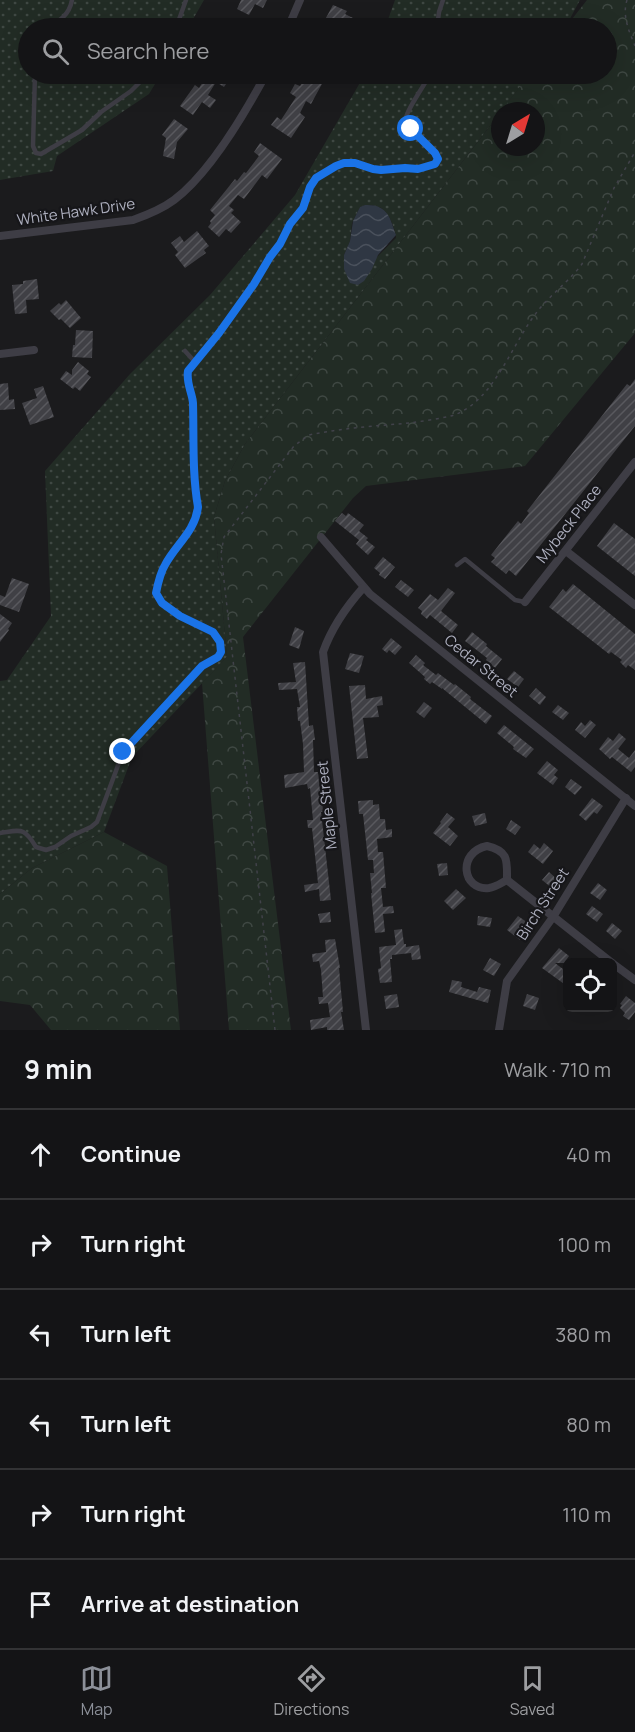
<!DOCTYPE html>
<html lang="en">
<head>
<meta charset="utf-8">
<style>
	:root { --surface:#141416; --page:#1d1d1f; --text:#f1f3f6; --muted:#9d9ea1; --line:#333335; --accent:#8c9099 }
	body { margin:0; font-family:Manrope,sans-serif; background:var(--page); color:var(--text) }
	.controls { position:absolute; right:18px; bottom:18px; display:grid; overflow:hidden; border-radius:9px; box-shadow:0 6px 24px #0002 }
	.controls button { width:54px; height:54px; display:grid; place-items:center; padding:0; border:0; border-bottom:2px solid var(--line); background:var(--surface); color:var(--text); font:30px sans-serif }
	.compass { position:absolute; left:491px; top:102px; width:54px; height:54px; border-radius:50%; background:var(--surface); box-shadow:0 6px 24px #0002; rotate:38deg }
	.stop { position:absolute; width:18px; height:18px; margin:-14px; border:4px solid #1a73e8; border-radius:50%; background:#fff }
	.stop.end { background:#1a73e8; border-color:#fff; box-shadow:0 2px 6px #0008 }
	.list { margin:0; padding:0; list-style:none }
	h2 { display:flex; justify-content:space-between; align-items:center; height:78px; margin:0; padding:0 24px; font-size:26px }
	h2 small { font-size:20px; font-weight:400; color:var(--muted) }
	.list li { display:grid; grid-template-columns:39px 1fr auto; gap:18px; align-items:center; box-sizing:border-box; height:90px; padding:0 24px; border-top:2px solid var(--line) }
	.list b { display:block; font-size:22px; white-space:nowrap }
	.list em { font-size:20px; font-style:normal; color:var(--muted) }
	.icon { flex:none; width:33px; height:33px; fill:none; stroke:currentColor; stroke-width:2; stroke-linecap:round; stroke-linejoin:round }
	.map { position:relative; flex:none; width:635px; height:1030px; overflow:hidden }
	.search { position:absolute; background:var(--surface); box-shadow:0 6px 24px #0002; left:18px; right:18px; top:18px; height:66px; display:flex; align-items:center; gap:15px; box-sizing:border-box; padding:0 21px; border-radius:33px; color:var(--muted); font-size:22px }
	.sheet { height:618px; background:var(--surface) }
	nav { display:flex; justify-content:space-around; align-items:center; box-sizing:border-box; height:84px; border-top:2px solid var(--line); background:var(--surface); font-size:16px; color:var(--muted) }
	nav a { display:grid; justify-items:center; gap:3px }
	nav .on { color:var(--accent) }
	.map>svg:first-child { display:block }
	.grass { fill:url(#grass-dots); fill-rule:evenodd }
	.forest { fill:url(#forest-crowns) }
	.water { fill:url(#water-waves) }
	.building { fill:url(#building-hatch) }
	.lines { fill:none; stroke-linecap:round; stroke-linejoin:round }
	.path { stroke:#41424a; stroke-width:1.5; stroke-dasharray:3 4.5; stroke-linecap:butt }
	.service { stroke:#3e3d45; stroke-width:4.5 }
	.minor { stroke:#3e3d45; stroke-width:8 }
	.route { stroke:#1a73e8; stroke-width:8 }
	.labels { text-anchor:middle; stroke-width:4.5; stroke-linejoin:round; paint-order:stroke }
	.street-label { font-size:15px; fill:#adafbe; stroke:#161619 }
</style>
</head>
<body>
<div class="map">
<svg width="635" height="1030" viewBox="0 0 635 1030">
	<defs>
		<pattern id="grass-dots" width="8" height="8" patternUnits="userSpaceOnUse" patternTransform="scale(1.5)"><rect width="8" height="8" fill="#222c25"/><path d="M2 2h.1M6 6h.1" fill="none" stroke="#3f4843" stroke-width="1.8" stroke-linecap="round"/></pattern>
		<pattern id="forest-crowns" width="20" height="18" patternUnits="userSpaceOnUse" patternTransform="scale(1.5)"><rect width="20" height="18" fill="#222c25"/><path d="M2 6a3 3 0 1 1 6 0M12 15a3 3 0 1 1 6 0" fill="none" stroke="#3f4843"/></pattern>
		<pattern id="water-waves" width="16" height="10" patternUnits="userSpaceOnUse" patternTransform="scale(1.5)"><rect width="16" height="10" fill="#2f3743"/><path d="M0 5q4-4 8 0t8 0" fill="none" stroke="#4a515c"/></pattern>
		<pattern id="building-hatch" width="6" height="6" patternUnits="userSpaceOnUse" patternTransform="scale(1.5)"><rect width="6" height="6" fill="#404045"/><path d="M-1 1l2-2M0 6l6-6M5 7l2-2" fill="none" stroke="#59595e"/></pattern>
	</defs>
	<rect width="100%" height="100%" fill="#1b1b1d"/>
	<g class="grass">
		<polygon points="0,0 204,0 188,28 28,28 28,74 161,74 149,94 57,156 53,171 0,180"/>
		<polygon points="395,0 580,0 565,28 385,28"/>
		<path d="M365,74H530L245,444L225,481L214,517L227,657L132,757L104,832L32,868L0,894V681L7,680L51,616L45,471L130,374L210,295L295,195ZM365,205C380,204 387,210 392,223C394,229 396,232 396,238L376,258L344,269V255L350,241L352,223L360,207Z"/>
	</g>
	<g class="forest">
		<polygon points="587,0 635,0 635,333 525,466 366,486 353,498 243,637 291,1030 229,1030 202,683 227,657 214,517 225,481 245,444 500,113 500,147 536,147 536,111 501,111 530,74 606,74 606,28 565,28"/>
		<polygon points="104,832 167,866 180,1030 51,1030 30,1005 0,1001 0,894 32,868"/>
	</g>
	<path class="water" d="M365,205C388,204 390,218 396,235L378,255L372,269L364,281L358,285L350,283L344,269V255L350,241L353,221L360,207Z"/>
	<g class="building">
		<polygon points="241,0 267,0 263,8 255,4 249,15 237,9"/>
		<polygon points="333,5 347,11 345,14 355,19 351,26 349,24 347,28 326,28 321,27"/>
		<polygon points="208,74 230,74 228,77 230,78 224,87 216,82 208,95 216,100 210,108 202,102 193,115 180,106 195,85 199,88"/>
		<polygon points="307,74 323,82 311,104 306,101 300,113 305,117 291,138 271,125 277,117 281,120 296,97 290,93 295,84 300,86"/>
		<polygon points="174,119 188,129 177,142 174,159 163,156 166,138 162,135"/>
		<polygon points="260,143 282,159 267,179 262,175 244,199 238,195 229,206 234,210 231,213 241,222 231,233 226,229 219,237 208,227 211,223 210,221 215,215 210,210 235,179 237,181 244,172 246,173 259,156 254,152"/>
		<polygon points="197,231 209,246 204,250 206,253 185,268 175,255 178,252 171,243 180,236 184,242"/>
		<polygon points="37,279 39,299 26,300 27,313 15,314 12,285 23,284 23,281"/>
		<polygon points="66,300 81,318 70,328 61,319 59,320 50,311 59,303 61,305"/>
		<polygon points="76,330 93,331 92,358 72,357 73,345 75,345"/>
		<polygon points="78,362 89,371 87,374 91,377 80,391 75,387 73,389 60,379 66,371 72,375 72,370"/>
		<polygon points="635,379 635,426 516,576 509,570 506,574 491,562 495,558 491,555 518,521 521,524 529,513 527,511 627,384 630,386"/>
		<polygon points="8,383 9,400 14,399 15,409 0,410 0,384"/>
		<polygon points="43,386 54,417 30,425 22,403 37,398 34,389"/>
		<polygon points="342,513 346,516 348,513 364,525 359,531 368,538 366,540 375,547 368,555 356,544 359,540 335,521"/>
		<polygon points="614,523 635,539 635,576 597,546"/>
		<polygon points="383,557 395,567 385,579 379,575 380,573 374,568"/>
		<polygon points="12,578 29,584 19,612 0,605 0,595 5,597"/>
		<polygon points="401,580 414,590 408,597 395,587"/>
		<polygon points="573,584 635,634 635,670 628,665 626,668 620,662 622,660 611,652 609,654 549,607 563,589 566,592"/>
		<polygon points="448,588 455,593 441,611 458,625 452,633 430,615 427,619 421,614 422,611 418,608 430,594 438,600"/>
		<polygon points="0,614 12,623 8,629 9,630 0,642"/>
		<polygon points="295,627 304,631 299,649 289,645"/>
		<polygon points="472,632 487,644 486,646 502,659 495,668 486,660 487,658 465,641"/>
		<polygon points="391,638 402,647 395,655 389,650 387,653 382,649"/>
		<polygon points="350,653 364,656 359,673 345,669"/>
		<polygon points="416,655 425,663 423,665 436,675 438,673 454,685 455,684 471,697 470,699 492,716 486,724 442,688 442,689 432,682 430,684 424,679 425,677 409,663"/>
		<polygon points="305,662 309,726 313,725 315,740 313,740 314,772 318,772 321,799 322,799 323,812 321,812 331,900 320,901 319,889 305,892 304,885 318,883 312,828 308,828 307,820 313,820 310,788 308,789 307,784 285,788 284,775 304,772 303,744 300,721 298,721 297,707 300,707 297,689 279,690 278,683 296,682 293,663"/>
		<polygon points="514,671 524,679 518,687 507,679"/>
		<polygon points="365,685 366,699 382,696 383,705 377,706 379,717 363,718 368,758 357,759 349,686"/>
		<polygon points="536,688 546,697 540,705 529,696"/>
		<polygon points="424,702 432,708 424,718 416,712"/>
		<polygon points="558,705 569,713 563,720 552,712"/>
		<polygon points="590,720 596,725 585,738 575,730 581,722 585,726"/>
		<polygon points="504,725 534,749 526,758 513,749 514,747 497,733"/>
		<polygon points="619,733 626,739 618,749 629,758 635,750 635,767 631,772 612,757 610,759 599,749 608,737 613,741"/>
		<polygon points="547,761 558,770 554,775 558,778 553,785 537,773"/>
		<polygon points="571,779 582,787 575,795 565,787"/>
		<polygon points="592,798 603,806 597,814 594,812 586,821 579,815"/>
		<polygon points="373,800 373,805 379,804 380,819 385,819 386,830 392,829 392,837 377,839 378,852 383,852 386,888 381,888 383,907 393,906 394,913 383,914 385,932 375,933 371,893 372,893 370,873 374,873 373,860 368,860 363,814 359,814 358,801"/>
		<polygon points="447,813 455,819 448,827 458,836 450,846 433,833 441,823 440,822"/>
		<polygon points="485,813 487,823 475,826 472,816"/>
		<polygon points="511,820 521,827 515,835 506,829"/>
		<polygon points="544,843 553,851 543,864 528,852 534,844 540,849"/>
		<polygon points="447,863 448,875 439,876 437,864"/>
		<polygon points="549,872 558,880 552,888 542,880"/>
		<polygon points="598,883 607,890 600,900 590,893"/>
		<polygon points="456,889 466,898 453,910 444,901"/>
		<polygon points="592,906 603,914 597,922 586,914"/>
		<polygon points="330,912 331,922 320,923 318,914"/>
		<polygon points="478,916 492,918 490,927 477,925"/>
		<polygon points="518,916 531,925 520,940 507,930"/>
		<polygon points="612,923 622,931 615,939 606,931"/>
		<polygon points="402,929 404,944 406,944 406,947 419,945 421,959 412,960 411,953 392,955 392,959 390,959 392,982 380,983 378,969 381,968 379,947 396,945 394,930"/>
		<polygon points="335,939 340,968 339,968 343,1012 341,1012 344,1030 327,1030 327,1027 311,1030 310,1020 330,1017 328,1003 319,1004 318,997 323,997 321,970 319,961 313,962 312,954 326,952 325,940"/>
		<polygon points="559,948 569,956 564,963 555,963 567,972 567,986 542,968"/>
		<polygon points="490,958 501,964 494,976 483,970"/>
		<polygon points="452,980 462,982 461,987 477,992 479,987 491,990 488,1003 449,992"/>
		<polygon points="397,994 399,1007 386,1009 384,996"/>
		<polygon points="527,994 539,998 535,1010 523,1006"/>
		<polygon points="626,996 635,1003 635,1012 629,1020 623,1016 625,1013 620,1008 622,1005 620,1004"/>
	</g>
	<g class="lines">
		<g class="path">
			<path d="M627,0C622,16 629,31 635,46"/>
			<path d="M275,1030L221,554L224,537L294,446L309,435C342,428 376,426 409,423C423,421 440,419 454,415C496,400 513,339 541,307C554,292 570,280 582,264L614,188L635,152"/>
		</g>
		<g class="service">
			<path d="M46,28C59,21 69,16 72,0"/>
			<polyline points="176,28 186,0"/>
			<polyline points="437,28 439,12 443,0"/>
			<polyline points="35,74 33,146 36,153 41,154 82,130 101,112 131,91 148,74"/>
			<polyline points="185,351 195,362"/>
			<polyline points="457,565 465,559 515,600 525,602"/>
			<path d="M0,833C22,830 24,827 36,847L46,850L55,847L71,836L91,827L97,822L123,752L202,666L220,655L222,648L220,642L213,632L181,616L162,603L157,595L162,569L168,559L191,529L197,516L198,507C193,473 194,438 193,403C192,392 186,383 188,371L219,332L254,284L270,257L280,244L290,224L301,212L311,183L316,178L336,166L344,163H355L373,169L381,170L405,168L418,169L435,164L438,159C434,150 425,144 419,138C414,133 406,127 406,119C405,112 426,83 430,74"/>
		</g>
		<g class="minor">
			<polyline points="288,28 300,0"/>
			<path d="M0,236L133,220C147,215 162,209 174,200C210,173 245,113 266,74"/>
			<polyline points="0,354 34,350"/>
			<polyline points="321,537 370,594 635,806"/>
			<polyline points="566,551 635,605"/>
			<path d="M363,588C346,607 332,627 323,652L366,1030"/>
			<polyline points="525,602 635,462"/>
			<path d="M487,846C509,851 507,861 507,880C501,883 496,887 489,888C462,891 457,852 487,846Z"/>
			<polyline points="507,880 612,963"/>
			<polyline points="612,963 635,980"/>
			<polyline points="499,1030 507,981 553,917 626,798"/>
		</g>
	</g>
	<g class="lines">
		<path class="route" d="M123,752L202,666L218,657L221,652L220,642L213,632L180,616L162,603L156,593C158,583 160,573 165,565C176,544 195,532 198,507C192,473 194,438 193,403C192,392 186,383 188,371L219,333L254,284L270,257L280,244L290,224L303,208L310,187L316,178L336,166L344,163H355L373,169L381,170L405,168L418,169L435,164L438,159L435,153L411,129"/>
	</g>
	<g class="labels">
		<g class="street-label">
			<text transform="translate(76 212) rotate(-8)" y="5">White Hawk Drive</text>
			<text transform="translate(569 524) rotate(-52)" y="5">Mybeck Place</text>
			<text transform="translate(481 666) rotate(39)" y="5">Cedar Street</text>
			<text transform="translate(327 805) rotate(-96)" y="5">Maple Street</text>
			<text transform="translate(543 904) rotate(-57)" y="5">Birch Street</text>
		</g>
	</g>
</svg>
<div class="controls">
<button><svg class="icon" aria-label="locate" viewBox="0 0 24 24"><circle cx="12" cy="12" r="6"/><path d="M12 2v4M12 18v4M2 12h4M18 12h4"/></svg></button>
</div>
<svg class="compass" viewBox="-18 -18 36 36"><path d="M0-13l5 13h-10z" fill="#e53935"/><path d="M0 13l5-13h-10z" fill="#9d9ea1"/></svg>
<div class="stop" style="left:411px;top:129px"></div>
<div class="stop end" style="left:123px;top:752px"></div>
<div class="search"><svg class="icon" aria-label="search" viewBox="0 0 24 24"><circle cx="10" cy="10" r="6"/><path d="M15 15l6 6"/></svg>Search here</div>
</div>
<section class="sheet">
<h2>9 min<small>Walk · 710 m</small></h2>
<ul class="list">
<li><svg class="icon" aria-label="ahead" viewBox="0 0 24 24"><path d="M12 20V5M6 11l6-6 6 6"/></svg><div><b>Continue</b></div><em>40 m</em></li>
<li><svg class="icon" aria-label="right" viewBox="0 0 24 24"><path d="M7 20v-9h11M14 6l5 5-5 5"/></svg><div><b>Turn right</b></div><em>100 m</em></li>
<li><svg class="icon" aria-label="left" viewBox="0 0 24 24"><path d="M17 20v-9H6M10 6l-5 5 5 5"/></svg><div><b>Turn left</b></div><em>380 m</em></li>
<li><svg class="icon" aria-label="left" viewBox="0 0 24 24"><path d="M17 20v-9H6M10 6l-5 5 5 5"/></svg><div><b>Turn left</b></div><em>80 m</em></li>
<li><svg class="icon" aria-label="right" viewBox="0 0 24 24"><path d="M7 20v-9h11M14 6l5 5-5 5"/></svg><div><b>Turn right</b></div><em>110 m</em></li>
<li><svg class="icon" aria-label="arrive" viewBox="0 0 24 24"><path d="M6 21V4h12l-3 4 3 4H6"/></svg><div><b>Arrive at destination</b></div></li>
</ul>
</section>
<nav>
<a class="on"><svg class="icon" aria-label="map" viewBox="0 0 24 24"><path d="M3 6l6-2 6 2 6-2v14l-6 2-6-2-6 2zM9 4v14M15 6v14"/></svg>Map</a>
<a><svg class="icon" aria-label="directions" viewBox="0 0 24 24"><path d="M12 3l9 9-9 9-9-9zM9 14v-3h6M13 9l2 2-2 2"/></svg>Directions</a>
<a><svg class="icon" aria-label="saved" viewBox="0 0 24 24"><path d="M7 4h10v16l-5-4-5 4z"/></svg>Saved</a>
</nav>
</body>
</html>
